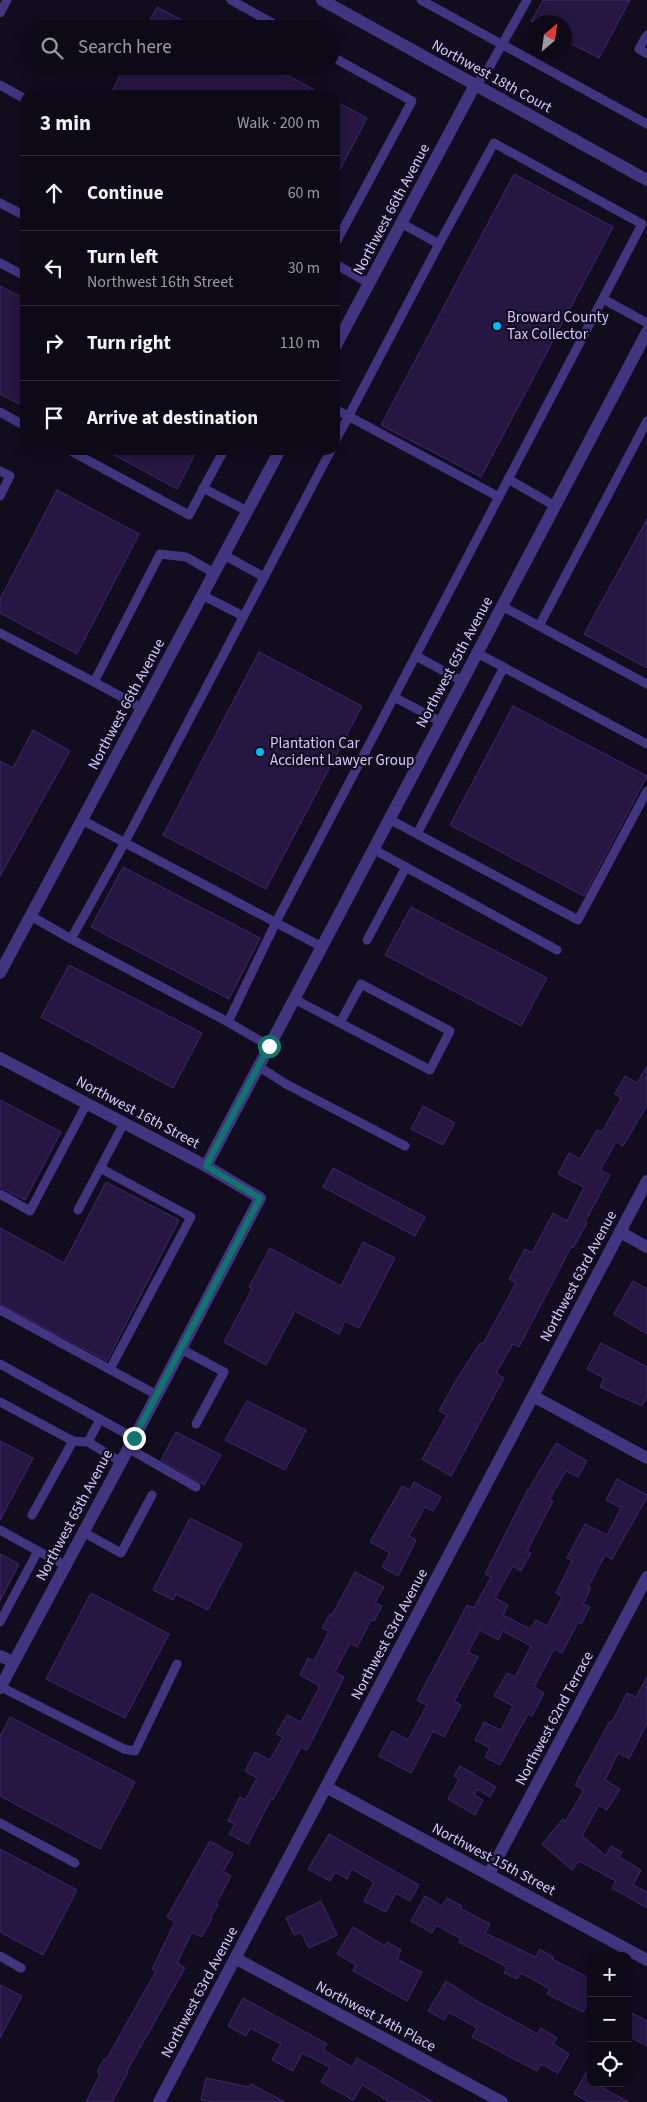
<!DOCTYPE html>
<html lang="en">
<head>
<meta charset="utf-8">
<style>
	:root { --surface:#0e0917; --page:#1c1724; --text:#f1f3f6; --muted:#9b9aa1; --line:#2e2a36 }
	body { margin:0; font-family:"Source Sans 3",sans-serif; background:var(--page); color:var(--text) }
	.controls { position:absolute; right:15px; bottom:15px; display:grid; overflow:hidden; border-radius:10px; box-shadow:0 2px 12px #0003 }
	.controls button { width:45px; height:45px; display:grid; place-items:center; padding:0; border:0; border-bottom:1px solid var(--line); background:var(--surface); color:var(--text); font:25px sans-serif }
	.compass { position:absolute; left:527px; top:15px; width:45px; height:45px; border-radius:50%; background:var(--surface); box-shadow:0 2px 12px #0003; rotate:29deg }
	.stop { position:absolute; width:15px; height:15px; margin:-11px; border:4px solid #0f766e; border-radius:50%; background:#fff }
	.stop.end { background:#0f766e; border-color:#fff; box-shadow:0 1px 5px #0008 }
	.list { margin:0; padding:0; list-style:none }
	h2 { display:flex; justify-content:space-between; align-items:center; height:65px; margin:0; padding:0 20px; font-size:21px }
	h2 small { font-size:16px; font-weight:400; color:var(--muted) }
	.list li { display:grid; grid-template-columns:32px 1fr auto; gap:15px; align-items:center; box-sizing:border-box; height:75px; padding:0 20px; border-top:1px solid var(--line) }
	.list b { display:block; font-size:19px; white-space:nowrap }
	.list p { margin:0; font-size:16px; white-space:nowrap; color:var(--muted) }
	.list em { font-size:16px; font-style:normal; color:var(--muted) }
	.icon { flex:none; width:28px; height:28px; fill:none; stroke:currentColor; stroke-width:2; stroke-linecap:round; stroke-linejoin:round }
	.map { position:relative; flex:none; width:647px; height:2102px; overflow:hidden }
	.search { position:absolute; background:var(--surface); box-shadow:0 2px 12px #0003; left:20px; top:20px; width:320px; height:55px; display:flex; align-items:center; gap:12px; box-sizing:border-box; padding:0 18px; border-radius:28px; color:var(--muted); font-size:19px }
	.panel { position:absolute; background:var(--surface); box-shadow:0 2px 12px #0003; left:20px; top:90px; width:320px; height:365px; border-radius:15px }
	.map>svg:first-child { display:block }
	.building { fill:#251741; stroke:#3f286e }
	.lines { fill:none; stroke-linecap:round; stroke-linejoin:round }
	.service { stroke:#423580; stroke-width:9 }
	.minor { stroke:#423580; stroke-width:12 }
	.route { stroke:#0f766e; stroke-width:6 }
	.poi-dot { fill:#00bcf5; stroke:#120c1f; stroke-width:2 }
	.labels { text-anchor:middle; stroke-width:4.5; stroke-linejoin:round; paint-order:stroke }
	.street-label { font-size:15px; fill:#d7caff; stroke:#120c1f }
	.poi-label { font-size:15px; fill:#d7caff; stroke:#120c1f; text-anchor:start }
</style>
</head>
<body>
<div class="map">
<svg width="647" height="2102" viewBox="0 0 647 2102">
	<rect width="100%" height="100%" fill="#120c1f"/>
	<g class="building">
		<polygon points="543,0 630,0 599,58 564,40 564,22 531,22"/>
		<polygon points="157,7 199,29 145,29"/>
		<polygon points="125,66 270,66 324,95 110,95"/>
		<polygon points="335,101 367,118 335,179"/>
		<polygon points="514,174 613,227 481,477 381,425"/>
		<polygon points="0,286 25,299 25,407 0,394"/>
		<polygon points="105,450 197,450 177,489"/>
		<polygon points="57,490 139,534 77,654 0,613 0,599"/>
		<polygon points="647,519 647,668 584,634"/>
		<polygon points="259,652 362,706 266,889 163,835"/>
		<polygon points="513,706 647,776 584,896 450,825"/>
		<polygon points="33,730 70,751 0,876 0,761 13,768"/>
		<polygon points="123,867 260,938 229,999 91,927"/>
		<polygon points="411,907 547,978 521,1026 385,955"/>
		<polygon points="69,965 202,1033 173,1088 41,1017"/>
		<polygon points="647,1066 647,1105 623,1146 616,1142 600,1170 610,1175 585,1222 587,1223 573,1248 571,1247 519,1347 513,1344 496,1373 504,1378 451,1476 422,1459 447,1415 439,1411 454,1384 480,1343 483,1344 516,1283 509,1279 525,1249 532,1253 553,1213 567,1221 584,1187 558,1174 569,1153 580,1159 597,1130 602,1132 621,1098 615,1094 625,1076 637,1083"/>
		<polygon points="0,1100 61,1132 25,1200 0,1187"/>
		<polygon points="423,1106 455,1123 443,1145 411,1129"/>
		<polygon points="333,1168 425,1217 415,1236 323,1187"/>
		<polygon points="106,1182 179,1220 107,1361 0,1304 0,1228 64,1263"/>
		<polygon points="363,1242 395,1258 359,1328 345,1321 339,1334 295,1311 266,1365 224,1342 252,1289 249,1287 270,1248 341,1286"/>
		<polygon points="633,1281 647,1289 647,1334 614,1314"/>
		<polygon points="601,1343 647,1367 647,1397 642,1406 600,1387 604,1378 587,1369"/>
		<polygon points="247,1401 306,1430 285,1470 225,1440"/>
		<polygon points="176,1432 221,1455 204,1485 161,1460"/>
		<polygon points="0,1441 33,1458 0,1520"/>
		<polygon points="556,1443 587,1461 578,1477 566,1471 549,1500 553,1501 527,1551 531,1553 521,1571 513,1566 495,1598 508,1605 503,1615 530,1629 536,1620 547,1626 562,1597 556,1593 572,1561 567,1558 585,1524 607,1535 621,1508 606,1500 617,1479 647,1495 647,1497 612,1559 605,1555 588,1587 591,1588 583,1604 590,1607 581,1624 578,1622 562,1653 554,1649 534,1687 544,1693 532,1716 528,1714 500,1765 485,1757 490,1748 475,1740 484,1722 501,1730 513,1706 494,1696 507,1673 515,1677 531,1646 503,1631 498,1640 480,1630 468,1652 478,1657 454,1701 461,1705 444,1737 433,1731 411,1773 379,1756 392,1731 408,1740 427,1705 417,1700 467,1605 474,1608 491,1577 485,1574 528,1489 529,1489"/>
		<polygon points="414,1482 441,1497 433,1511 425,1507 409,1536 416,1540 398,1576 382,1567 390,1553 370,1542 402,1486 410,1490"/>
		<polygon points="190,1518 242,1544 208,1610 176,1594 173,1600 153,1590"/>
		<polygon points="0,1554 19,1564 0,1601"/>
		<polygon points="355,1572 384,1587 375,1603 382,1606 374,1621 371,1620 357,1647 350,1643 335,1672 344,1677 321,1723 307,1750 301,1747 273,1800 271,1799 248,1844 229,1834 235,1824 228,1821 240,1797 245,1800 257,1778 245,1771 255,1752 270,1760 283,1737 276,1734 287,1715 301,1722 320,1686 300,1675 308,1658 314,1661 329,1631 322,1628 330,1614 332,1615"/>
		<polygon points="91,1593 169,1634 125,1718 46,1679"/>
		<polygon points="647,1677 647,1723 629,1759 618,1753 605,1780 620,1789 607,1810 599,1805 582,1836 606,1856 611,1846 622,1852 619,1857 641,1870 633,1885 647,1892 647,1908 612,1888 616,1881 579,1861 572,1870 542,1844 563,1819 565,1822 584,1790 575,1785 610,1721 612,1722 627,1693 636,1697"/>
		<polygon points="10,1717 135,1782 100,1849 0,1796 0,1736"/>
		<polygon points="460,1766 496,1787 490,1797 477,1789 474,1795 483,1800 475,1815 448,1799 459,1779 454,1776"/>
		<polygon points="329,1834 419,1885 410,1901 396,1893 386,1912 364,1901 374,1882 352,1869 347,1879 335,1872 330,1881 308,1869"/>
		<polygon points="210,1841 233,1854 223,1872 231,1876 216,1904 218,1905 210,1918 212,1919 201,1937 192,1932 177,1963 185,1968 127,2071 128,2072 112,2102 86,2102 100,2074 97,2072 104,2059 106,2060 156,1971 152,1969 175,1922 167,1917"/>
		<polygon points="0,1849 77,1890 43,1955 0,1932"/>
		<polygon points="425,1896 442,1906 447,1898 462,1906 460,1908 490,1924 485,1933 536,1957 540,1949 553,1957 552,1959 591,1979 591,1997 583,2012 547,1994 550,1989 521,1973 517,1979 504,1973 507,1967 459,1942 461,1939 436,1925 432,1933 411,1921"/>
		<polygon points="321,1901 337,1935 309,1948 301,1932 294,1935 286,1918"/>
		<polygon points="353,1927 385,1946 387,1942 401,1950 397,1959 422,1972 407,2001 353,1971 356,1965 337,1954"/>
		<polygon points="446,1981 477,2001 538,2034 541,2028 557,2038 553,2044 569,2054 558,2073 541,2064 537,2071 472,2037 477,2028 449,2012 444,2020 428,2011"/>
		<polygon points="0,1985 22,1996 0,2038"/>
		<polygon points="243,1998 327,2044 323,2050 352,2067 357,2058 433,2102 390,2102 362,2085 353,2100 321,2082 330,2067 302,2053 293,2071 272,2060 281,2044 250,2028 246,2036 228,2026"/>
		<polygon points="628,2011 647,2021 647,2046 628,2036"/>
		<polygon points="591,2064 591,2083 605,2083 603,2088 629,2102 589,2102 574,2094"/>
		<polygon points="206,2078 249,2087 251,2084 285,2102 213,2102 201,2100"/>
	</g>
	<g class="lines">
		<g class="service">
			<polyline points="231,0 283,29"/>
			<polyline points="421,0 647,124"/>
			<polyline points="0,13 7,0"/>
			<polyline points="647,35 639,49 647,54"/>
			<polyline points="331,56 412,101 335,244"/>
			<polyline points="0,85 25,99"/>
			<polyline points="475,85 486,73 527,0"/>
			<polyline points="0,203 25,216"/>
			<polyline points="0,263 25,276"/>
			<polyline points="335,264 369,283"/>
			<polyline points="603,299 647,323"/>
			<polyline points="335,409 499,497"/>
			<polyline points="0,412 25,426"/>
			<polyline points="647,421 539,626 647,684"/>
			<polyline points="335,442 439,244"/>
			<polyline points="69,450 189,515 224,450"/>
			<polyline points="331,450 125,842 71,939 228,1022 276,922 642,224 494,143 439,244 401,223"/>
			<polyline points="0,471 10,476 0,496"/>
			<polyline points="508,479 555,506"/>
			<polyline points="203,488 247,511"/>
			<polyline points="224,555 264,577"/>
			<polyline points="202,595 243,616"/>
			<polyline points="502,606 539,626"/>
			<polyline points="0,633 94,682 160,554 186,557 214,573"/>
			<polyline points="477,653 647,744"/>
			<polyline points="416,656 462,681"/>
			<polyline points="94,682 142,708"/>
			<polyline points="394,697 441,722"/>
			<polyline points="389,819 578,920 647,791"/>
			<polyline points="82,820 322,947"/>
			<polyline points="417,834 504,667"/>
			<polyline points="373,849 557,950"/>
			<polyline points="31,916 71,939"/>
			<polyline points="367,940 406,867"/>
			<polyline points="294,999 430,1070 450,1031 361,984 340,1023"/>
			<polyline points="228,1022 269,1046"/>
			<polyline points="258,1066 286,1084 405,1146"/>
			<polyline points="100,1168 191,1217 110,1369"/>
			<polyline points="0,1194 30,1211 87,1103"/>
			<polyline points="78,1210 124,1123"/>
			<polyline points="0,1310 157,1395"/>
			<polyline points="181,1349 224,1372 196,1424"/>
			<polyline points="0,1364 134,1438"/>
			<polyline points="0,1402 73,1441 32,1515"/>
			<polyline points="73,1441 88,1442 100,1419"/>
			<polyline points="88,1442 121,1462"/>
			<polyline points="128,1448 196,1487"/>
			<polyline points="0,1530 38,1551 0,1622"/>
			<polyline points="83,1532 121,1553 152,1495"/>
			<polyline points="38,1551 65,1565"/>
			<polyline points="1,1687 124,1749 135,1751 177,1664"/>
			<polyline points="0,1823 75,1863"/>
			<polyline points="0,1956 21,1968"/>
		</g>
		<g class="minor">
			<polyline points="322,0 647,180"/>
			<polyline points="335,347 475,85"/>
			<polyline points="0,973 280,450"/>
			<polyline points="0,1058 206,1166 260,1198 157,1395 0,1688"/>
			<polyline points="206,1166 647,332"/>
			<polyline points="620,1232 647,1247"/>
			<polyline points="533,1396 647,1458"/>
			<polyline points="0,1656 13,1662"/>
			<polyline points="326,1787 647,1960"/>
			<polyline points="489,1874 647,1577"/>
			<polyline points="235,1958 502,2102"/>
			<polyline points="159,2102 647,1181"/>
		</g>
	</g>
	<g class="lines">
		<polyline class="route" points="134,1438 260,1198 206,1166 269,1046"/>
	</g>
	<g class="poi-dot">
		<circle cx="497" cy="326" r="5"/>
		<circle cx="260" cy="752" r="5"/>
	</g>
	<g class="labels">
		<g class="street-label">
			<text transform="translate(492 76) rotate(29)" y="5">Northwest 18th Court</text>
			<text transform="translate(391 209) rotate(-62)" y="5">Northwest 66th Avenue</text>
			<text transform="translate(454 662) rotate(-62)" y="5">Northwest 65th Avenue</text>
			<text transform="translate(126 704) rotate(-62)" y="5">Northwest 66th Avenue</text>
			<text transform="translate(138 1112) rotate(28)" y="5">Northwest 16th Street</text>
			<text transform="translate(578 1276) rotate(-62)" y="5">Northwest 63rd Avenue</text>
			<text transform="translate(74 1515) rotate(-62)" y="5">Northwest 65th Avenue</text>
			<text transform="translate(389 1634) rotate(-62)" y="5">Northwest 63rd Avenue</text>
			<text transform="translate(554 1718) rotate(-62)" y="5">Northwest 62nd Terrace</text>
			<text transform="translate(494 1859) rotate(28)" y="5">Northwest 15th Street</text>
			<text transform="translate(199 1992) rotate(-62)" y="5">Northwest 63rd Avenue</text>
			<text transform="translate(376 2016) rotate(28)" y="5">Northwest 14th Place</text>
		</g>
		<g class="poi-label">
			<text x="507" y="322">Broward County<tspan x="507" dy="17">Tax Collector</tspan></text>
			<text x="270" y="748">Plantation Car<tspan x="270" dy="17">Accident Lawyer Group</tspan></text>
		</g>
	</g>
</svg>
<div class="controls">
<button>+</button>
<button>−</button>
<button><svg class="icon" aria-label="locate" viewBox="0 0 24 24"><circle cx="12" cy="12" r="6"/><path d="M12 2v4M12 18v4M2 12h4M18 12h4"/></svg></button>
</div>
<svg class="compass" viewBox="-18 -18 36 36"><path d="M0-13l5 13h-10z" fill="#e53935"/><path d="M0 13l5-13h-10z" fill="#9b9aa1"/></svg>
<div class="stop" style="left:269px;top:1046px"></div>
<div class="stop end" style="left:134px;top:1438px"></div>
<div class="search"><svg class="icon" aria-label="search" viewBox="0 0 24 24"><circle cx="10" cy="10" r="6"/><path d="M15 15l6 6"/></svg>Search here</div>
<section class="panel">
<h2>3 min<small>Walk · 200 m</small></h2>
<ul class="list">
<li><svg class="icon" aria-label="ahead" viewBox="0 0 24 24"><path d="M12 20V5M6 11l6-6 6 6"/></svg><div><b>Continue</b></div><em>60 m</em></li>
<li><svg class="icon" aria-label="left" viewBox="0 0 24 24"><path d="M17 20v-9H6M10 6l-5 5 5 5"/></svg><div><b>Turn left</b><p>Northwest 16th Street</p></div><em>30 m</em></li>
<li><svg class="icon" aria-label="right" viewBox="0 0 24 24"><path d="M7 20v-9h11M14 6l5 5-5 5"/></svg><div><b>Turn right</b></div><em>110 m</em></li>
<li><svg class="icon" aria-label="arrive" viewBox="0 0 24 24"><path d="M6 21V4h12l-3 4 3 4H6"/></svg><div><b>Arrive at destination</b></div></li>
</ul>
</section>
</div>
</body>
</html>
